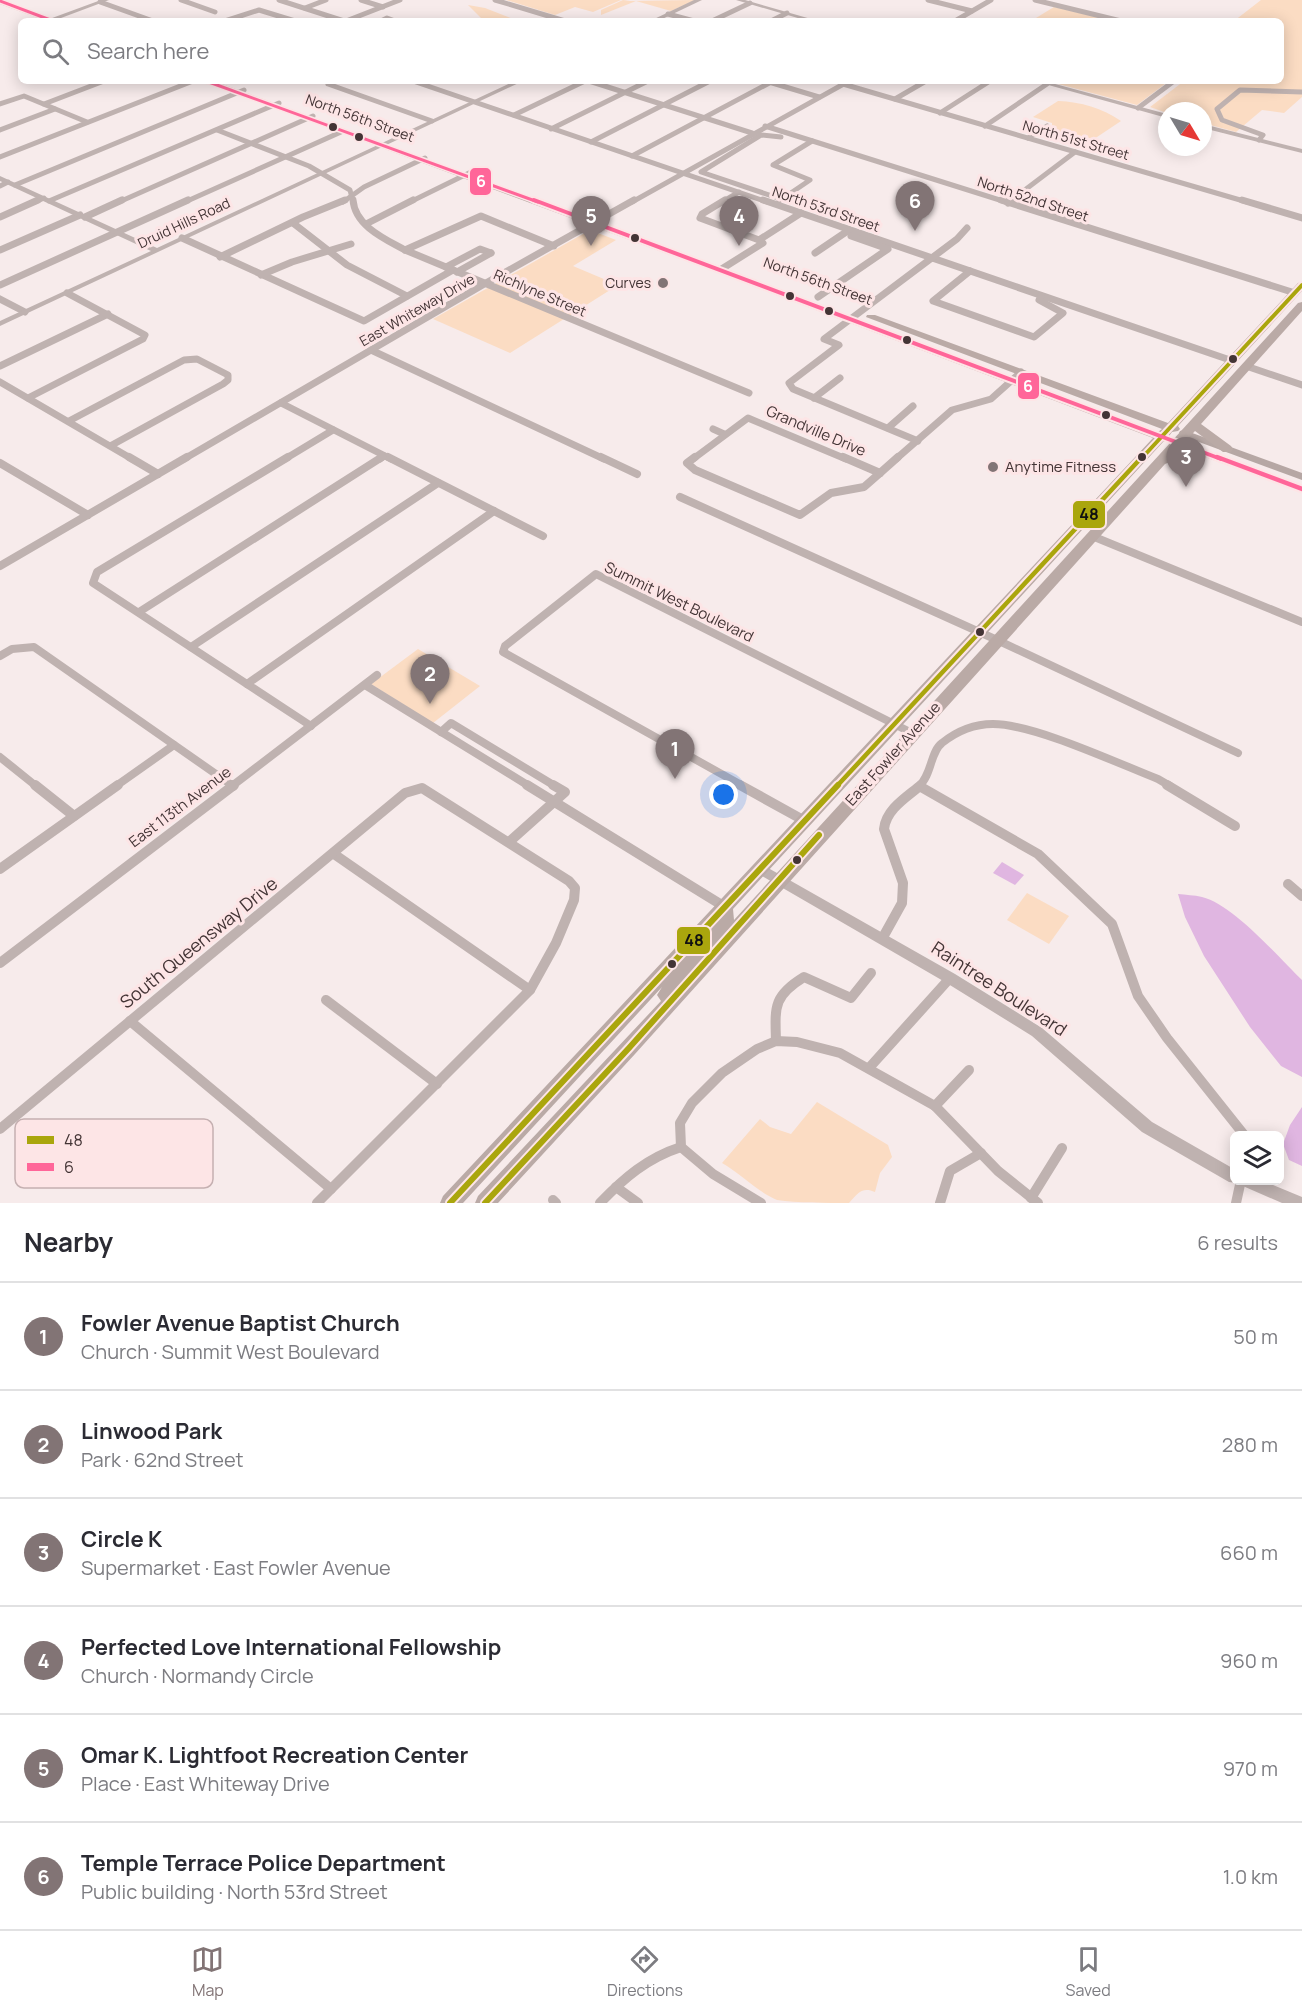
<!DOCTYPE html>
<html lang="en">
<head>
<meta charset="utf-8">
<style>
	:root { --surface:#fff; --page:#f2f2f3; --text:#2b2b33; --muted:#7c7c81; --line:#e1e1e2; --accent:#827475 }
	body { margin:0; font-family:Manrope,sans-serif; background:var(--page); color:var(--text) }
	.controls { position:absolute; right:18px; bottom:18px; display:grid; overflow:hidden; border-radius:9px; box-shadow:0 3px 15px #0003 }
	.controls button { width:54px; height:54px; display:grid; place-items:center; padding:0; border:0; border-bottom:2px solid var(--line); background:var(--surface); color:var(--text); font:30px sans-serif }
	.compass { position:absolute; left:1158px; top:102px; width:54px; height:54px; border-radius:50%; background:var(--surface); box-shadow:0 3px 15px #0003; rotate:128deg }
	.you { position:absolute; left:724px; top:795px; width:21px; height:21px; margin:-15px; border:4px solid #fff; border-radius:50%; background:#1a73e8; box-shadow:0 0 0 9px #1a73e833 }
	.badge { display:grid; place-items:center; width:39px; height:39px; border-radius:50%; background:var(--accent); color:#fff; font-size:20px; font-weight:700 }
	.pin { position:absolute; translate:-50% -50px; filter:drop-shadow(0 2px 3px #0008) }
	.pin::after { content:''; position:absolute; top:32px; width:21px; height:18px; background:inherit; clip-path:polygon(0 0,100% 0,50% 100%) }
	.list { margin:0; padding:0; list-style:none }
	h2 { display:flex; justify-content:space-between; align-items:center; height:78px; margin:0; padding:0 24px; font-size:26px }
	h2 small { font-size:20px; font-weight:400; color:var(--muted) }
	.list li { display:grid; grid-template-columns:39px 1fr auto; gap:18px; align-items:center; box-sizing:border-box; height:108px; padding:0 24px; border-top:2px solid var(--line) }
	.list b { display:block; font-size:22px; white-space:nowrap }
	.list p { margin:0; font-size:20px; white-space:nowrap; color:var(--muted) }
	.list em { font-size:20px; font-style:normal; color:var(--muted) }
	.icon { flex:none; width:33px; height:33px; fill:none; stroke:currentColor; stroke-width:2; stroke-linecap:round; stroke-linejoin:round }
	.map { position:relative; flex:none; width:1302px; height:1203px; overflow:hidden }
	.search { position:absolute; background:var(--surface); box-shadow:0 3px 15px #0003; left:18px; right:18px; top:18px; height:66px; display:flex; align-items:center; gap:15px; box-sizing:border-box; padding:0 21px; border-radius:9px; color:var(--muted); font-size:22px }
	.sheet { height:726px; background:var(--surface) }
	nav { display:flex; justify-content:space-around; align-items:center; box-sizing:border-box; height:84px; border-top:2px solid var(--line); background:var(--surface); font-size:16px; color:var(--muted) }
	nav a { display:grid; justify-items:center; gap:3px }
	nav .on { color:var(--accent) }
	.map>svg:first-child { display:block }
	.green { fill:#fbdcc3 }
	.water { fill:#e0b6e1 }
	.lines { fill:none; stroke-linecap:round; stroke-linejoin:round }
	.minor-far3 { stroke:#bfb2b0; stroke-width:5 }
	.minor-far2 { stroke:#bfb2b0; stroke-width:7 }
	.minor-far1 { stroke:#bfb2b0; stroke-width:8 }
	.minor { stroke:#bfb2b0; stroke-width:10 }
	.tertiary { fill:#bfb2b0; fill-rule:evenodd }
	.secondary { fill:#b6a7a4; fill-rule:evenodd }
	.primary { fill:#baaaa6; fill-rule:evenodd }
	.bus-1-far2-casing { stroke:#fde5e6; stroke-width:8 }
	.bus-1-far1-casing { stroke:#fde5e6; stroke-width:9 }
	.bus-1-casing { stroke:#fde5e6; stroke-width:10 }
	.bus-2-far2-casing { stroke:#fde5e6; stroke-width:6 }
	.bus-2-far1-casing { stroke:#fde5e6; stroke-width:8 }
	.bus-2-casing { stroke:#fde5e6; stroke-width:9 }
	.bus-1-far2 { stroke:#aaa60d; stroke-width:4 }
	.bus-1-far1 { stroke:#aaa60d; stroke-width:4.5 }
	.bus-1 { stroke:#aaa60d; stroke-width:6 }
	.bus-2-far2 { stroke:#f69; stroke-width:3 }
	.bus-2-far1 { stroke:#f69; stroke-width:4 }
	.bus-2 { stroke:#f69; stroke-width:4.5 }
	.bus-dot { fill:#433435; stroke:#fde5e6; stroke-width:2 }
	.poi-dot { fill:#827475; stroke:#fde5e6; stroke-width:2 }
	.labels { text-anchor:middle; stroke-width:6; stroke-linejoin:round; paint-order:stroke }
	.far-street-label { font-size:14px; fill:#433435; stroke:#fde5e6 }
	.far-poi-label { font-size:14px; fill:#433435; stroke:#fde5e6; text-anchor:end }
	.street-label { font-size:15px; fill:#433435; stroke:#fde5e6 }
	.poi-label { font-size:15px; fill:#433435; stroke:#fde5e6; text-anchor:start }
	.near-street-label { font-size:18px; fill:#433435; stroke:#fde5e6 }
	.key { fill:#fde5e6; stroke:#c5b0b1; stroke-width:1.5 }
	.key-label { font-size:16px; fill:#433435 }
	.line-badge { stroke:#fde5e6; stroke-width:2 }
	.badge-label { font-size:16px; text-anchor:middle; font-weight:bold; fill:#fff }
	.pale-badge-label { font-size:16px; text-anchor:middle; font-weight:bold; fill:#111 }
</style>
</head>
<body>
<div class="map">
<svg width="1302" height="1203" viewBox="0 0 1302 1203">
	<rect width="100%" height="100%" fill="#f7ebeb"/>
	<g class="green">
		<polygon points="506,0 621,0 593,12 575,7 555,15"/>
		<polygon points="623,0 630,1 695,0 671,11 636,1 601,15 601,10"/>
		<polygon points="1261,0 1302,0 1302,97 1284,113 1262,110 1236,132 1203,123 1203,111 1167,111 1167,113 1150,107 1184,81 1281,81 1281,21 1234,21"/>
		<polygon points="468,5 485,8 518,21 484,21"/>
		<polygon points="1054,7 1113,21 1031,21"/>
		<polygon points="1047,81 1169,81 1137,105"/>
		<path d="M1058,101C1081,102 1102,108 1121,121L1094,139L1052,130V123L1033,117Z"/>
		<polygon points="590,230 616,240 573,266 618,285 510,353 433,319"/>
		<polygon points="418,649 480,686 433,723 371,684"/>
		<polygon points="1027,893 1069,916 1049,944 1007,920"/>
		<path d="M817,1102L888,1145L892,1157L880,1173L875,1192C862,1186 857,1194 849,1203C827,1203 797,1203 777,1200C758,1192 741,1174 722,1163L760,1119L770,1127L791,1134Z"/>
	</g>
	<g class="water">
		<polygon points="1002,862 1024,875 1015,885 993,873"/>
		<path d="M1178,894C1186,895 1194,895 1202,897C1234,905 1278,957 1302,980V1077L1281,1066L1250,1027L1204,956L1185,917Z"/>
		<polygon points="1302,1107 1302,1166 1289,1160 1283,1144 1290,1125"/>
	</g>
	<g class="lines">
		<g class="minor-far3">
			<polyline points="181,0 215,12"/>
			<polyline points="279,0 344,21"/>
			<polyline points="361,0 383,7"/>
			<polyline points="495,0 565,21"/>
			<polyline points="928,0 972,11"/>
			<polyline points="1035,0 1121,21"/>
			<polyline points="100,2 153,21"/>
			<polyline points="305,8 326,0"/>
			<polyline points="668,14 694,21"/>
			<polyline points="225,21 259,10 295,21"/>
			<polyline points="346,21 400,0"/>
			<polyline points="381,21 387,18 395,21"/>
			<polyline points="712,21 750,3"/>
			<polyline points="771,21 787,13"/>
			<polyline points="955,21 991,0"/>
			<polyline points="413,81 767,202"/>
			<polyline points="589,81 752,133"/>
			<polyline points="769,82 819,97"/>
			<polyline points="328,84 432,121"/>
			<polyline points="843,84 1247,202"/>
			<polyline points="895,99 926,81"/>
			<polyline points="0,104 24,96 87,122"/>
			<polyline points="44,104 104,81"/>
			<polyline points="1138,108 1174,81"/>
			<polyline points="940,113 990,81"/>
			<polyline points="514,115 585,81"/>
			<polyline points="765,126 1006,202"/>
			<polyline points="985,126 1047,84"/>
			<polyline points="551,129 648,81"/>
			<polyline points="0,130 55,109"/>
			<polyline points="217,130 309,166 350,190 353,202"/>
			<polyline points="781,137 761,135 701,172 781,199"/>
			<polyline points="1028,138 1047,126"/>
			<polyline points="1259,140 1263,135 1222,120 1217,109 1240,90 1302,92"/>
			<polyline points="591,142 710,81"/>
			<polyline points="632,156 773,81"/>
			<polyline points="0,157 193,81"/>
			<polyline points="15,185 244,90"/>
			<polyline points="0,186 8,182"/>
			<polyline points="49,201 279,103"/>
			<polyline points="779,201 810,180 773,165 812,141"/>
			<polyline points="35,202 44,198"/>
			<polyline points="119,202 313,116"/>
			<polyline points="185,202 341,132"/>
			<polyline points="343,202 364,187 425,158"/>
			<polyline points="410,202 471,172"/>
			<polyline points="632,202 849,81"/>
			<polyline points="722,202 739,192"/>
			<polyline points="1009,202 1075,152"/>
		</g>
		<g class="minor-far2">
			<path d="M353,200C355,226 385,239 405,250L749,393"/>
			<polyline points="725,200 702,214 700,218 759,240"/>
			<polyline points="763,200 1230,360"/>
			<polyline points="1001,200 1295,293"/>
			<polyline points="1242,200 1302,218"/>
			<polyline points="1008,203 1011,200"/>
			<polyline points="0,217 38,200"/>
			<polyline points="85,217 122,200"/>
			<polyline points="293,223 347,265 407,296"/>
			<polyline points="366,224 413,200"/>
			<polyline points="182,238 364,321 453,270"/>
			<polyline points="0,250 80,215"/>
			<polyline points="405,250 481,216 554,246"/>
			<polyline points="815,253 849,230"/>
			<polyline points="220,257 303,217 345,200"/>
			<polyline points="446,267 480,249 491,253"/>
			<polyline points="720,270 763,243 759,240 801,213"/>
			<polyline points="970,271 933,301 1034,337 1063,313 1039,300 1041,296"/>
			<polyline points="457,272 491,253"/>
			<polyline points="261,275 292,262 351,244"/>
			<polyline points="0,285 188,200"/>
			<polyline points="818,297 888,249 851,236"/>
			<polyline points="0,299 25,312"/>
			<polyline points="371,350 604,459"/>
			<polyline points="0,366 108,314"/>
			<polyline points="1246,366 1302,385"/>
			<polyline points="0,382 132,459"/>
			<polyline points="28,398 143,339 145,335 67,293"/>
			<polyline points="814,398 840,378"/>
			<polyline points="281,403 391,459"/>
			<polyline points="69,421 184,360 197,359 228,375 228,380 223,384 112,445"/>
			<polyline points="888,428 913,406"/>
			<polyline points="713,429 724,434"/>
			<polyline points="918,441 793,389 789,383 839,345 824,339 957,239 967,228"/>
			<polyline points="184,459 486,283 634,200"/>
			<polyline points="285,459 333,430"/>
			<polyline points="380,459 384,456"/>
			<polyline points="693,459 748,418 846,459"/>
			<polyline points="896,459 952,410 991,399 1021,372"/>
		</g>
		<g class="minor-far1">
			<polyline points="129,457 158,474"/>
			<polyline points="288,457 97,572 93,583 311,726"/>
			<polyline points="388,457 543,536"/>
			<polyline points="601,457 637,474"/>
			<polyline points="695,457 687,463 695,470 800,515 831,493 864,487 880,473"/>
			<polyline points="843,457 880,473"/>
			<polyline points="0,463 88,515"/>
			<polyline points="880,473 898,457"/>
			<polyline points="680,497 997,640 1238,753"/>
			<polyline points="1092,536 1302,622"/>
			<polyline points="0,566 187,457"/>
			<polyline points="139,612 382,457"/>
			<polyline points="191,647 438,483"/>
			<polyline points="0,656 12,649 34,647 233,786"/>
			<polyline points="247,684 494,511"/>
			<polyline points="365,685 529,786"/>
			<polyline points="441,732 451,723 555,786"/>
			<polyline points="0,757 36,786"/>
			<polyline points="116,786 174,745"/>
			<polyline points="232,786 377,675"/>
			<polyline points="743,786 503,652 505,646 596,574 912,733"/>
			<path d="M919,786C932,775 930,752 942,743C957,731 973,724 993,724C1034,724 1117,763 1158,779L1170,786"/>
		</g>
		<g class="minor">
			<polyline points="35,785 74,816"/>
			<polyline points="231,785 233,786"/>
			<polyline points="527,785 725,907"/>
			<polyline points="740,785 805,821"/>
			<polyline points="1167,785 1235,826"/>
			<polyline points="921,787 1038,854 1112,924 1138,996 1167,1038 1245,1136"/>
			<polyline points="509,842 565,792 553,785"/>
			<polyline points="334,854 530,990"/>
			<polyline points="0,869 118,785"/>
			<polyline points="1288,884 1302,896"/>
			<path d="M882,939L902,903L903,883L884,829C886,809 907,797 921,785"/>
			<polyline points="0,963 234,785"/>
			<polyline points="326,1000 437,1084"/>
			<polyline points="130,1021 331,1189"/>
			<path d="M776,1041C775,1007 773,996 804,977L851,998L871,973"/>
			<polyline points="869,1068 950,978"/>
			<polyline points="935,1106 969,1070"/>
			<polyline points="0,1129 405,793 422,788 569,881 575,888 574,900 556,943 530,990 317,1203"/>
			<polyline points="616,1187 638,1203"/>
			<polyline points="1031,1198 1062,1148"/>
			<polyline points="553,1200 556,1203"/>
			<path d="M600,1203C624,1178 647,1158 681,1147"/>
			<polyline points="761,1203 713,1174 681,1147 680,1123 692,1103 722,1073 757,1049 776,1041 797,1042 840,1053 935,1106 998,1171 1038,1203"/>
			<polyline points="940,1203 950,1171 981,1153"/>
			<polyline points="1236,1203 1241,1180"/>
		</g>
		<g class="tertiary">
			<polygon points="101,0 109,0 53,21 44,21"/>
			<polygon points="694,0 702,0 658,21 650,21"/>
			<polygon points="736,0 745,0 818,21 808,21"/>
			<polygon points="515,81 523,81 0,326 0,321 151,251 0,181 0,176 157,248"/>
			<polygon points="1034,81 1044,81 1167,114 1167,118"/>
			<polygon points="1203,124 1302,149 1302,153 1203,128"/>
			<polygon points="761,864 955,974 1042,1028 1152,1122 1234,1169 1234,1180 1261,1180 1302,1197 1302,1203 1282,1203 1236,1183 1229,1182 1142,1132 1032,1036 945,982 757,873 755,869 757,865"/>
		</g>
		<g class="secondary">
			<polygon points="1184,430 1302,473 1302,480 1180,435 1179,433 1180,431"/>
			<polygon points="1176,440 1302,485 1302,492 1172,445 1171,443 1172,441"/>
		</g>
		<g class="primary">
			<polygon points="0,0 4,0 57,21 46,21 0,4"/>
			<polygon points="202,81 214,81 716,265 1158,432 1162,429 866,317 867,315 875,315 1168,423 1298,283 1302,282 1302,291 1178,426 1180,429 1178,431 1172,432 1169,436 1171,439 1169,442 1163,442 733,909 734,920 1298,303 1302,302 1302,311 1201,424 1231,446 1233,449 1231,452 1223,452 1195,431 1176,451 1192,445 1196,446 1198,449 1196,452 1165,464 635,1054 498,1203 475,1203 478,1196 661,1001 657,995 662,987 463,1203 440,1203 443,1196 1153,438 708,269"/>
		</g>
		<defs>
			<polyline id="bus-1-far2" points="1141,459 1302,285"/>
			<polyline id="bus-1-far1" points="837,786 1142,457"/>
			<g id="bus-1">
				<polyline points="450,1203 838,785"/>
				<polyline points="485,1203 629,1048 819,835"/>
			</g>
			<g id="bus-2-far2">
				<polyline points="0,1 53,21"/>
				<polyline points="206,81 538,202"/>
			</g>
			<polyline id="bus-2-far1" points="534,200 1221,459"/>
			<polyline id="bus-2" points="1217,457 1302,489"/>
		</defs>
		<use href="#bus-1-far2" class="bus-1-far2-casing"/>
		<use href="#bus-1-far1" class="bus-1-far1-casing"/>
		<use href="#bus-1" class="bus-1-casing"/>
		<use href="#bus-2-far2" class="bus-2-far2-casing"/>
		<use href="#bus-2-far1" class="bus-2-far1-casing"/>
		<use href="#bus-2" class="bus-2-casing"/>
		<use href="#bus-1-far2" class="bus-1-far2"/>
		<use href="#bus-1-far1" class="bus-1-far1"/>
		<use href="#bus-1" class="bus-1"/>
		<use href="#bus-2-far2" class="bus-2-far2"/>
		<use href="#bus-2-far1" class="bus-2-far1"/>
		<use href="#bus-2" class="bus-2"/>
	</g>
	<g class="bus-dot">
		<circle cx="333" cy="127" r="5"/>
		<circle cx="359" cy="137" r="5"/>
		<circle cx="635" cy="238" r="5"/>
		<circle cx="790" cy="296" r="5"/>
		<circle cx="829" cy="311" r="5"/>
		<circle cx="907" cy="340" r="5"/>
		<circle cx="1233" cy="359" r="5"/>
		<circle cx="1106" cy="415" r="5"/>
		<circle cx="1142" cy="457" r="5"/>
		<circle cx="980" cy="632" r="5"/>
		<circle cx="797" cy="860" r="5"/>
		<circle cx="672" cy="964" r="5"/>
	</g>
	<g class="poi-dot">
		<circle cx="663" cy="283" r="6"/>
		<circle cx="993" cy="467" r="6"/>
	</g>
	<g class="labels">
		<g class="far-street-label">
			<text transform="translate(360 118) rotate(20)" y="5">North 56th Street</text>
			<text transform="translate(1076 140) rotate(16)" y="5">North 51st Street</text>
			<text transform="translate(1033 199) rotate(18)" y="5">North 52nd Street</text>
			<text transform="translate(826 209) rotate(19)" y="5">North 53rd Street</text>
			<text transform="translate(184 223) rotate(-25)" y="5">Druid Hills Road</text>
			<text transform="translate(818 281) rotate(20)" y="5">North 56th Street</text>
			<text transform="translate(540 293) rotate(23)" y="5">Richlyne Street</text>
			<text transform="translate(417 310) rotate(-30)" y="5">East Whiteway Drive</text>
		</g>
		<g class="far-poi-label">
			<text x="651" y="288">Curves</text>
		</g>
		<g class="street-label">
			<text transform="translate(816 431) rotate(23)" y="5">Grandville Drive</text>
			<text transform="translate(679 602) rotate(26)" y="5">Summit West Boulevard</text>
			<text transform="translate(893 754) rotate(-48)" y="5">East Fowler Avenue</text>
			<text transform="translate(180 807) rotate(-37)" y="5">East 113th Avenue</text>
		</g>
		<g class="poi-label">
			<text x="1005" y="472">Anytime Fitness</text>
		</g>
		<g class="near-street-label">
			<text transform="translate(199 943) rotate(-39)" y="6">South Queensway Drive</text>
			<text transform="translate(999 989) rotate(33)" y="6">Raintree Boulevard</text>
		</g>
	</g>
	<rect x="15" y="1119" width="198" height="69" rx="9" class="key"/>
	<rect x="27" y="1136" width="27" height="8" fill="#aaa60d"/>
	<rect x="27" y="1163" width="27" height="8" fill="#f69"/>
	<g class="key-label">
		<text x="64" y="1146">48</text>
		<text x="64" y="1173">6</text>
	</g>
	<g class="line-badge">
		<rect x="469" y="167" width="23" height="29" rx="6" fill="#f69"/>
		<rect x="1017" y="372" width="23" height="28" rx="6" fill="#f69"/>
		<rect x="1072" y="500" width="34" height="29" rx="6" fill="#aaa60d"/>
		<rect x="676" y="926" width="35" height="29" rx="6" fill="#aaa60d"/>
	</g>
	<g class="badge-label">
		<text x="481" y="187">6</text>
		<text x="1028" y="392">6</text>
	</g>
	<g class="pale-badge-label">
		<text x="1089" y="520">48</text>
		<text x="694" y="946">48</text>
	</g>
</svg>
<div class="controls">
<button><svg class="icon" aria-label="layers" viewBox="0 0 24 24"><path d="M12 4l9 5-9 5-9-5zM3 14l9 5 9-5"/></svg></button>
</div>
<svg class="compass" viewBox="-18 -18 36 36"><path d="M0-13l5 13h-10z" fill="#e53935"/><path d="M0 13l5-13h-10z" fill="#7c7c81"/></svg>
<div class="you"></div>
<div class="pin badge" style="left:675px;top:779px">1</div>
<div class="pin badge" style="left:430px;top:704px">2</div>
<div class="pin badge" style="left:1186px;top:487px">3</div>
<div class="pin badge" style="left:739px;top:246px">4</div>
<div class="pin badge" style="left:591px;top:246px">5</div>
<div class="pin badge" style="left:915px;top:231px">6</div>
<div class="search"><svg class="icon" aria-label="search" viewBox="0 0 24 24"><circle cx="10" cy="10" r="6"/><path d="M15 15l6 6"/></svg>Search here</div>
</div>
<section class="sheet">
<h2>Nearby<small>6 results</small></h2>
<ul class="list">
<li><span class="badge">1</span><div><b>Fowler Avenue Baptist Church</b><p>Church · Summit West Boulevard</p></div><em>50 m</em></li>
<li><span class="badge">2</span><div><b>Linwood Park</b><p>Park · 62nd Street</p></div><em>280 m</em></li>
<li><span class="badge">3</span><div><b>Circle K</b><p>Supermarket · East Fowler Avenue</p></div><em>660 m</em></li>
<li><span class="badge">4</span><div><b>Perfected Love International Fellowship</b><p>Church · Normandy Circle</p></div><em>960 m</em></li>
<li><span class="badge">5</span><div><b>Omar K. Lightfoot Recreation Center</b><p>Place · East Whiteway Drive</p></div><em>970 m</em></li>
<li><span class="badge">6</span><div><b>Temple Terrace Police Department</b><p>Public building · North 53rd Street</p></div><em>1.0 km</em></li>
</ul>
</section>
<nav>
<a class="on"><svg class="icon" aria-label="map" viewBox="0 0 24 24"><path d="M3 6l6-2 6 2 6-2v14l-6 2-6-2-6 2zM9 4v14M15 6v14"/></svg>Map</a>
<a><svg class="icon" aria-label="directions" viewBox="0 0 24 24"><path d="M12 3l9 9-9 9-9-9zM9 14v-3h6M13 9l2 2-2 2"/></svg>Directions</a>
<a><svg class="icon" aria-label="saved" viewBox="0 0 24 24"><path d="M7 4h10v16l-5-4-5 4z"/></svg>Saved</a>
</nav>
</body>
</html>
